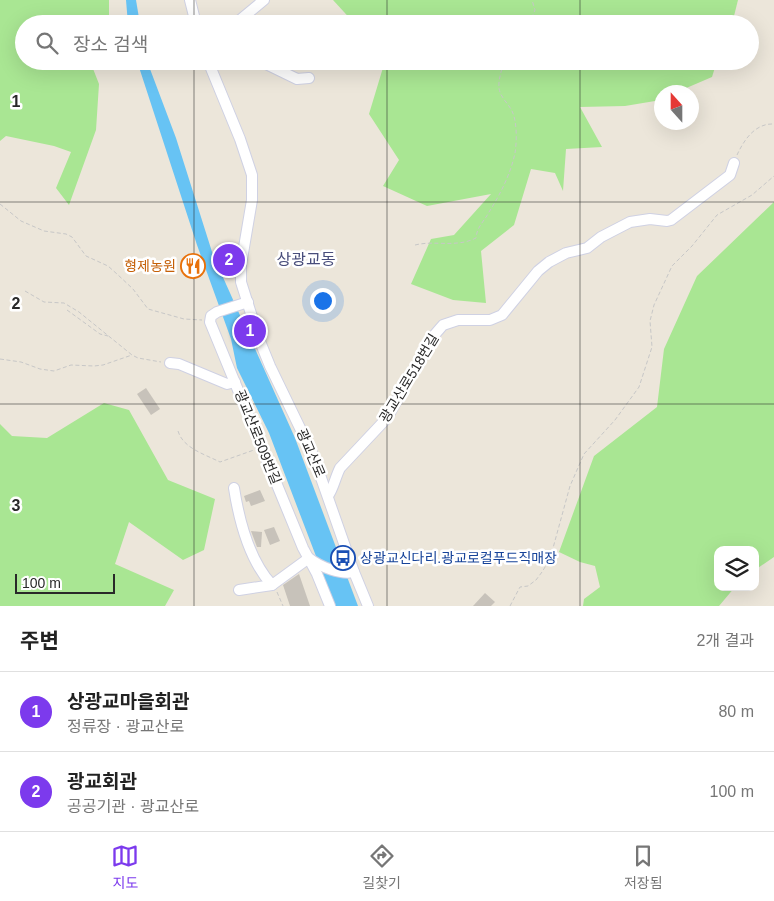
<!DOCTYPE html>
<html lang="ko">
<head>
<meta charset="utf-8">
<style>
	:root { --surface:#fff; --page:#f6f6f6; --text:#222; --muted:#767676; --line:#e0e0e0; --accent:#7c3aed }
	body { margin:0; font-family:Helvetica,"Noto Sans KR",sans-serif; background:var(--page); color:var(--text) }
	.controls { position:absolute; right:15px; bottom:15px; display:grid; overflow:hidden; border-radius:10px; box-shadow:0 5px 20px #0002 }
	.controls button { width:45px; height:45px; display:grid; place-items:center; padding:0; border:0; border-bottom:1px solid var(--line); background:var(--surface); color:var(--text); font:25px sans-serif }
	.compass { position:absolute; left:654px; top:85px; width:45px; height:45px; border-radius:50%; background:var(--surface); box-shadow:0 5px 20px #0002; rotate:339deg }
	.scale { position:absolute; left:15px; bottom:12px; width:100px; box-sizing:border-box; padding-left:5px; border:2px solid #292929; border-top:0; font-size:14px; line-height:18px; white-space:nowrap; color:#292929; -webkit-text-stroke:4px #fff; paint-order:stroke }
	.you { position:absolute; left:322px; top:300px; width:18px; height:18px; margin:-12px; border:4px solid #fff; border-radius:50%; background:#1a73e8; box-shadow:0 0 0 8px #1a73e833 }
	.badge { display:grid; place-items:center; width:32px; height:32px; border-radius:50%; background:var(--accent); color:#fff; font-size:16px; font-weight:700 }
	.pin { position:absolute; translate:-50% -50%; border:2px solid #fff; box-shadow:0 1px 5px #0006 }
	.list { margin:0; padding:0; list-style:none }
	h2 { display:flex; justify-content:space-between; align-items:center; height:65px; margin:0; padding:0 20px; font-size:21px }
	h2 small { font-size:16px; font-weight:400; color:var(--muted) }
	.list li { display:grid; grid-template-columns:32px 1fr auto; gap:15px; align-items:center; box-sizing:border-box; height:80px; padding:0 20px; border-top:1px solid var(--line) }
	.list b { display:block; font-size:19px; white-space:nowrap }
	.list p { margin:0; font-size:16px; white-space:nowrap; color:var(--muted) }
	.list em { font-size:16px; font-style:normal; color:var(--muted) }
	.icon { flex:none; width:28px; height:28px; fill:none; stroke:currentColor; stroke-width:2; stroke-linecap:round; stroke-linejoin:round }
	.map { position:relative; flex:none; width:774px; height:606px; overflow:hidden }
	.search { position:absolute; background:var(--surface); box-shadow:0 5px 20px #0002; left:15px; right:15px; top:15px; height:55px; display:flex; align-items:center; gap:12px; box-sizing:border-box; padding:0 18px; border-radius:28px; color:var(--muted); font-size:19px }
	.sheet { height:225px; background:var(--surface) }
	nav { display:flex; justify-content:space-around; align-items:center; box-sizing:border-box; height:70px; border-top:1px solid var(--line); background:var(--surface); font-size:14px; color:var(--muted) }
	nav a { display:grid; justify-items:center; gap:2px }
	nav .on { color:var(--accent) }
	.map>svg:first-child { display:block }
	.green { fill:#a9e693 }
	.water { fill:#67c3f4 }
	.building { fill:#c7c2ba }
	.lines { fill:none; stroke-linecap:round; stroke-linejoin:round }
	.minor-casing { stroke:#cfd1e3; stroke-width:12 }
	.path { stroke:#c7c7c7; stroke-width:1; stroke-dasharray:4 2.5; stroke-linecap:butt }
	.minor { stroke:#fff; stroke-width:10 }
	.grid { fill:none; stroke:#292929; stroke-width:1; stroke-opacity:0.55 }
	.labels { text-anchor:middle; stroke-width:5; stroke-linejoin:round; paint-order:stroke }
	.food-label { font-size:14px; fill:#c56008; stroke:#fff; text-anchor:end }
	.street-label { font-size:14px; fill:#292929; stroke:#fff }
	.transit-label { font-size:14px; fill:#164399; stroke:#fff; text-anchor:start }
	.quarter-label { font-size:16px; fill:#484d7b; stroke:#fff }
	.grid-label { font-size:16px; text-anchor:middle; font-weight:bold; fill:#292929; stroke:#fff; stroke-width:5; stroke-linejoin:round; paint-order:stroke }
</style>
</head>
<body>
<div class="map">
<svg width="774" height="606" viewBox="0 0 774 606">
	<rect width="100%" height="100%" fill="#ece6da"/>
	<g class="green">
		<polygon points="0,0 109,0 109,24 24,24 24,61 90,61 99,84 96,130 69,205 56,188 71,152 54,146 6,136 0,141"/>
		<polygon points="333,0 738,0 732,24 355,24"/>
		<polygon points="385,61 717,61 712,77 677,92 662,92 661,100 625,106 580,107 602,147 566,149 563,191 555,173 531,169 514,225 481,251 486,303 453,300 411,284 431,239 454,235 491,194 427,206 383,186 399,160 369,114"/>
		<polygon points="774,202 774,557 755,570 755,550 718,550 718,587 735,587 719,606 583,606 584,599 600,587 595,566 580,562 559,552 594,456 657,407 664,349 697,276"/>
		<polygon points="104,403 129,410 168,480 215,499 204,550 183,560 129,522 115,564 174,590 165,606 0,606 0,424 12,436 47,438"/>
	</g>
	<g class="water">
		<polygon points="126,0 136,0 140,24 128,24"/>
		<polygon points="137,61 147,61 176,138 213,255 295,438 358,606 335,606 269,433 237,368 231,339 197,245"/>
	</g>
	<g class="building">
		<polygon points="234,252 230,273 222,253"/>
		<polygon points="192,253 203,274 193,280 185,258"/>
		<polygon points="146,388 160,409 151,415 137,394"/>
		<polygon points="260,490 265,501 251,506 249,501 246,502 244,496"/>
		<polygon points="274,527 280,541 270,545 264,530"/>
		<polygon points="251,531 262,532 261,547 257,547"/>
		<polygon points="299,574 310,606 290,606 283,585"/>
		<polygon points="485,593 495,602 491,606 473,606"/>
	</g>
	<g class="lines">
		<defs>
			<g id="minor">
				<polyline points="190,0 196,24"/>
				<polyline points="235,24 264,0"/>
				<polyline points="208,61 240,139 252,175 252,200 241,265 241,282 259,339 270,366 313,455 354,572 368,606"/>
				<polyline points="260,61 297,79 309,78"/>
				<polyline points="248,302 217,312 211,316 210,322 303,548 317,574 330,606"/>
				<polyline points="170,363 179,364 227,384 235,382"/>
				<path d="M234,488C239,520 250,561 272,585"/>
				<path d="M328,496C334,487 335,478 340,468L387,418L407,382L419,364L430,340L443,325L458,320H490L502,315L538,271L549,262L566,253L587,248L601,237L630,222L650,219L667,221L671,220L730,175L734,163"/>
				<path d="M239,590L272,585L309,558C320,567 341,575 354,572"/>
			</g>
		</defs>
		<use href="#minor" class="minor-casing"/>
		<g class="path">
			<polyline points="529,24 535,10 532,0"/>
			<path d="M737,155C744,140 755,123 774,124"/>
			<polyline points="0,204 21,221 44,231 66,234 72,237 86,256 108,266 117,274 133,289 148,309 184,319 202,320"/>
			<path d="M415,245C435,240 456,248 476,238C477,226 484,222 489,212C500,195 511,173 515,153C517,141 517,121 512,111C508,103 500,97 499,88C498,80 502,69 504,61"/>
			<polyline points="25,291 44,302 64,303 79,312 132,355 138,358 161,362"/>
			<polyline points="67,310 100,334 108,336"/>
			<polyline points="0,359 21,362 40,369 54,371 71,365 94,366 103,365 132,355"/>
			<path d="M178,431C183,448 204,454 220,462L254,450"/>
			<polyline points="277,592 283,606"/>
			<polyline points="510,606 520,587 528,586 536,580 542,572 550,559 570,486 584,454 615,420 639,387 652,347 650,321 654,305 672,266 692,246 717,215 752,195 774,176"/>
		</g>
		<use href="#minor" class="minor"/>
	</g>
	<path class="grid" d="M194,0V24M387,0V24M580,0V24M194,61V606M387,61V606M580,61V606M0,202H774M0,404H774"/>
	<defs>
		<symbol id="restaurant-ring" viewBox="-11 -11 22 22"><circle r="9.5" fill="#fff" stroke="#e8710a" stroke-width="1.5"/><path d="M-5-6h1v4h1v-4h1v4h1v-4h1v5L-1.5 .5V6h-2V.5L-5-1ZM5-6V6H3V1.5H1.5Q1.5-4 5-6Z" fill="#e8710a"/></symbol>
		<symbol id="bus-ring" viewBox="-11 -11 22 22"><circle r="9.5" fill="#fff" stroke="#1a4fb4" stroke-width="1.5"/><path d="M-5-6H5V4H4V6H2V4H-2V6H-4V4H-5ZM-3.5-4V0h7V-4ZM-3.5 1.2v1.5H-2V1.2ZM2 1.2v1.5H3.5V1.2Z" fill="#1a4fb4"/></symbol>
	</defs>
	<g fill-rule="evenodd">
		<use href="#restaurant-ring" x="179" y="252" width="28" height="28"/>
		<use href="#bus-ring" x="329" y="544" width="28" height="28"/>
	</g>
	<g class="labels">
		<g class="food-label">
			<text x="176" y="271">형제농원</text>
		</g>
		<g class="street-label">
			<text transform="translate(409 378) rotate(-59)" y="5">광교산로518번길</text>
			<text transform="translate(258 437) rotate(68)" y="5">광교산로509번길</text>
			<text transform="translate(311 453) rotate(67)" y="5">광교산로</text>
		</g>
		<g class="transit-label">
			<text x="360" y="563">상광교신다리.광교로컬푸드직매장</text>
		</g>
		<g class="quarter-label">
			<text x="306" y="265">상광교동</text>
		</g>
	</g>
	<g class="grid-label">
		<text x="16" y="107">1</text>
		<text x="16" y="309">2</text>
		<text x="16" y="511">3</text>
	</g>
</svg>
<div class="controls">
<button><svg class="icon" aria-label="layers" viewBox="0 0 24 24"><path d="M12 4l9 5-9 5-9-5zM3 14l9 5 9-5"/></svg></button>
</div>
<svg class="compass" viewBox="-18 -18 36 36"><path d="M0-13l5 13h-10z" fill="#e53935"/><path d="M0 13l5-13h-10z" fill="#767676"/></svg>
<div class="scale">100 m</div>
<div class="you"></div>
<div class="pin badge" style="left:250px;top:331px">1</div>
<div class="pin badge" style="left:229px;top:260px">2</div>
<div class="search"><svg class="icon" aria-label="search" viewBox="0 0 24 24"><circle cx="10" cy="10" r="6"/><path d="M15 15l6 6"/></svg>장소 검색</div>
</div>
<section class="sheet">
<h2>주변<small>2개 결과</small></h2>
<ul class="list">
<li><span class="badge">1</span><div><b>상광교마을회관</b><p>정류장 · 광교산로</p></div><em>80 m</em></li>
<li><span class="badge">2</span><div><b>광교회관</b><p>공공기관 · 광교산로</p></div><em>100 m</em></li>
</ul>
</section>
<nav>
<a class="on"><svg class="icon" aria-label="map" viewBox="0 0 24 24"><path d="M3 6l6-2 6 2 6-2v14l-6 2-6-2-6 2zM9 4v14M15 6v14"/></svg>지도</a>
<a><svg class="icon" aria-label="directions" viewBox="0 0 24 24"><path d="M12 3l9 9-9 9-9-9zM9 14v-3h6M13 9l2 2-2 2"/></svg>길찾기</a>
<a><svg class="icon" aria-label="saved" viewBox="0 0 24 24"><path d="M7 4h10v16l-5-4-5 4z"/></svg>저장됨</a>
</nav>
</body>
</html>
